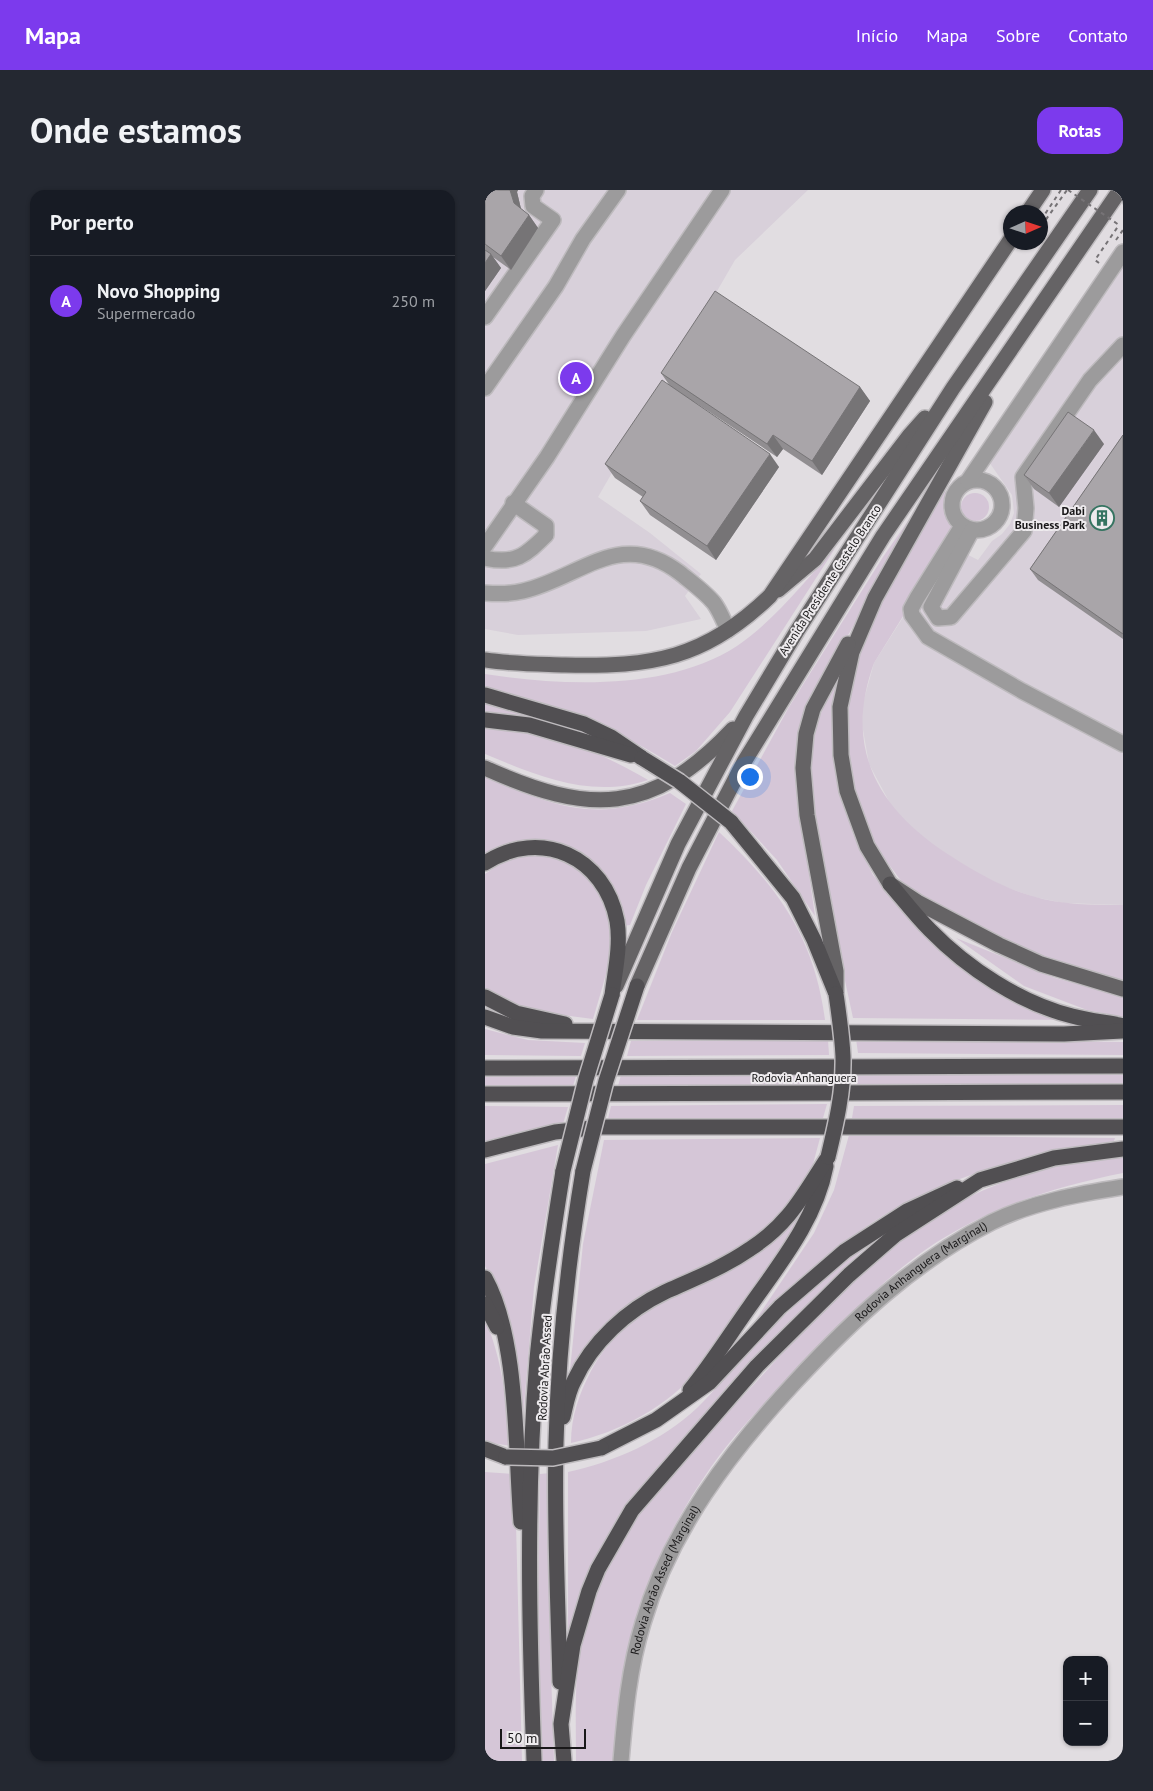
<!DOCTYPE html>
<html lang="pt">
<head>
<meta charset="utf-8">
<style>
	:root { --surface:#171b24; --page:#242831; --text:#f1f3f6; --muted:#9ea1a6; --line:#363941; --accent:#7c3aed }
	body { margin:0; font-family:"PT Sans",sans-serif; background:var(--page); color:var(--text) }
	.controls { position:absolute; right:15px; bottom:15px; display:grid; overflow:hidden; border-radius:10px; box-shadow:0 1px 4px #0004 }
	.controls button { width:45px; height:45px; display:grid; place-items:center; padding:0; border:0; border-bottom:1px solid var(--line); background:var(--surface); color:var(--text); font:25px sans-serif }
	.compass { position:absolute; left:518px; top:15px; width:45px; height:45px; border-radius:50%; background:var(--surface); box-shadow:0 1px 4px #0004; rotate:87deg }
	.scale { position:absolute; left:15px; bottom:12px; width:86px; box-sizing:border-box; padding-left:5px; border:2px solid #191819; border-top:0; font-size:14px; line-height:18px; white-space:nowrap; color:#191819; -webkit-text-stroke:4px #eeebee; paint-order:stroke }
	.you { position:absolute; left:264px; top:586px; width:18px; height:18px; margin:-12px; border:4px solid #fff; border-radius:50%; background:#1a73e8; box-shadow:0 0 0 8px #1a73e833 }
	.badge { display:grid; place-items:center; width:32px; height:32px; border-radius:50%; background:var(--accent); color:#fff; font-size:16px; font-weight:700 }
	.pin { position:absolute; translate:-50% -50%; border:2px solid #fff; box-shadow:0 1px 5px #0006 }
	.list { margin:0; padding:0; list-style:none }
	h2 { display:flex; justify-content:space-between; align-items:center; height:65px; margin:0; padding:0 20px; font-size:21px }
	h2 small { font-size:16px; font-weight:400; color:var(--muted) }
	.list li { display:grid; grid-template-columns:32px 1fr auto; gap:15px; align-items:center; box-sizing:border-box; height:90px; padding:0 20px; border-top:1px solid var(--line) }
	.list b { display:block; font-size:19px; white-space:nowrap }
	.list p { margin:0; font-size:16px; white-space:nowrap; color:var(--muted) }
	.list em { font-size:16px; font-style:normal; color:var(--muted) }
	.map { position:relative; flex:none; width:638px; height:1571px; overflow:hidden; border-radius:15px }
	header { display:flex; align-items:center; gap:30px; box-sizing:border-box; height:70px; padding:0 25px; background:var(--accent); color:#fff }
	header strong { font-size:24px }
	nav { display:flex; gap:28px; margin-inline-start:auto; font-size:18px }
	.intro { display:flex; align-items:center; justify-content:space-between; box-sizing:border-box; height:120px; padding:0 30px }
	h1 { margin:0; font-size:35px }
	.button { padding:12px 22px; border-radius:15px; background:var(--accent); color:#fff; font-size:18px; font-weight:700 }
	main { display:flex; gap:30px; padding:0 30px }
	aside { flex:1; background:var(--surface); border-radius:15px; box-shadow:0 1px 4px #0004 }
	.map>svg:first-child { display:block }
	.built { fill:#d8d0da }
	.green { fill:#d5c6d7 }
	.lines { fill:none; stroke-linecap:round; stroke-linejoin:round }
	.minor-casing { stroke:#bdbabd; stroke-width:18 }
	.major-casing { stroke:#bdbabd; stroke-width:18 }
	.highway-casing { stroke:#bdbabd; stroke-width:18 }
	.path { stroke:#767376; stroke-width:2; stroke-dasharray:4 4; stroke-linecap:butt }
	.minor { stroke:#9c9b9c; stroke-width:15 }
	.major { stroke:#656365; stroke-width:15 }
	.highway { stroke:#514f52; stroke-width:15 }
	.highway-bridge-casing { stroke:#bdbabd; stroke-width:18; stroke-linecap:butt }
	.path-bridge { stroke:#767376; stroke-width:2; stroke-dasharray:4 4; stroke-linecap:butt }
	.highway-bridge { stroke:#514f52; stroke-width:15 }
	.wall { fill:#918e91 }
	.shaded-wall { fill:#767476 }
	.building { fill:#a9a5a9; stroke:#767476 }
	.labels { text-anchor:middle; stroke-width:4; stroke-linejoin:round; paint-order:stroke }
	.poi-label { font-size:12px; font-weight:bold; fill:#191819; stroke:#eeebee; text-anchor:end }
	.street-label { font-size:12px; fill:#191819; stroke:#eeebee }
</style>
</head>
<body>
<header>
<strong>Mapa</strong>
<nav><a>Início</a><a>Mapa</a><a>Sobre</a><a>Contato</a></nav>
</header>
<div class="intro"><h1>Onde estamos</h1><a class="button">Rotas</a></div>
<main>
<aside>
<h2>Por perto<small></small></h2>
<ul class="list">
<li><span class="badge">A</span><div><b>Novo Shopping</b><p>Supermercado</p></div><em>250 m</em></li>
</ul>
</aside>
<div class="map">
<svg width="638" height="1571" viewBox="0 0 638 1571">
	<rect width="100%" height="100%" fill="#e1dde1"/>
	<g class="built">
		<polygon points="0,0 323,0 250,70 113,307 165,343 216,384 200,406 216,429 161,441 33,445 0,439"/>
		<polygon points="638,74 638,715 579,713 549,707 520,697 492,683 441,651 423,635 407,617 384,574 377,534 378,513 389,473 464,355 493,370 507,351 517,344 525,334 529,323 527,305 504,272"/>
	</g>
	<g class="green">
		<polygon points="454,286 330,503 312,572 311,594 330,726 292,670 247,621 304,517 398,367"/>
		<path d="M460,301L466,306L465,324L472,339L389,473C357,561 395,622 469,668C494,684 519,698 547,706C576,715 608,715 638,715V790L566,770L517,750L423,700L393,660L376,631L366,598L359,538L369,473L391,420Z"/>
		<circle cx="490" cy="317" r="14"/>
		<path d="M351,357L245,522L211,561L190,576C126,535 73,516 0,498V484C78,496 183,501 252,456C290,430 320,391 351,357Z"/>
		<polygon points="351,488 354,488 351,578 353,595 368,644 388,685 434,739 582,830 368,828 347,730 327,615 325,574 332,533"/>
		<polygon points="0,512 49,527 48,529 0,523"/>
		<path d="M0,535C57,539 114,561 163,590C106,609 53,586 0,564Z"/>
		<path d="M0,586C68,617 112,634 185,603L201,614L161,695L145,735L138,736L83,658L0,667Z"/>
		<path d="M234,642C293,697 329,747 340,830H152L187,742Z"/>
		<path d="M42,664C50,664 60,663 68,666C112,677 131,724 125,766C121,787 114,808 108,829C71,824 31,821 0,798V684L24,668Z"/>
		<polygon points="471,748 570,788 638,806 638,827 602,820 539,796"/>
		<polygon points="0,839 43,850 100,853 96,866 0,865"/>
		<polygon points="371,849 638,852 638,865 373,863"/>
		<polygon points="343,850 344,865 142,866 146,851"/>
		<polygon points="344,883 343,897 133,896 136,885"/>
		<polygon points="372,884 638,884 638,897 371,895"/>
		<polygon points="0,886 91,886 88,896 0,897"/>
		<polygon points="342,914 338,928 123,929 126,916"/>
		<polygon points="638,915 638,929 367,928 369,916"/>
		<polygon points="0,916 83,917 78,934 0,954"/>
		<path d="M364,945L630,948L629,951C535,967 438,990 362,1051C330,1076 301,1104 270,1131L329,1043L349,1000Z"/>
		<polygon points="335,948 328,974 307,1013 267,1052 171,1102 91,1178 85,1180 98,1054 119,950"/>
		<polygon points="73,955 49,1097 38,1228 34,1227 8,1091 0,1076 0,974"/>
		<path d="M638,964V983C567,997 500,1019 440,1060C396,1091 358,1132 321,1171C288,1205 253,1238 226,1277C162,1368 134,1461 129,1571H91C91,1522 88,1473 102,1426C130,1330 207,1262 272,1191C316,1144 358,1092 409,1053C425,1040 444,1029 462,1019C516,987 577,973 638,964Z"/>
		<path d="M319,1019C304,1052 282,1082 261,1112C246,1134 231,1157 215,1178C182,1217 135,1242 86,1253C86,1227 94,1204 106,1181C150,1102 224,1102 288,1052C300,1043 309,1030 319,1019Z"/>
		<path d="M391,1048L359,1078L143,1314L110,1371L92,1414L83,1441V1282C129,1272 177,1251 212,1218C231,1200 247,1178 266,1159C305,1119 345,1080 391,1048Z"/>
		<path d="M0,1130C18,1170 21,1213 26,1256L0,1252Z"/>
		<polygon points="0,1282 27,1284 31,1334 37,1571 0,1571"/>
		<polygon points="65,1283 64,1422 69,1571 57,1571 53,1422 55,1284"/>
	</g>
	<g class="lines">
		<defs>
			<g id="minor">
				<polyline points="0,127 68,30 48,16 47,6 51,0"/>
				<polyline points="0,198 71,96 98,49 133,0"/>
				<circle cx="492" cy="315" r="25"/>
				<polyline points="483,291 638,62"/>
				<polyline points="477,336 432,408 426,419 427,425 443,447 537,501 638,554"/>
				<polyline points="487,340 446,417 453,428 466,427 539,341 541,318 538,287 605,190 638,155"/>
				<polyline points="0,356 62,267 138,146 237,0"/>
				<path d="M0,368C30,375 41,365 61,345V336L28,313"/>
				<path d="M0,403C12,404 26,404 38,401C95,388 135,337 195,383C206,392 220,402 229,413C235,421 239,432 243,440"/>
				<path id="s1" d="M136,1571C140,1524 144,1478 158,1433C185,1340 245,1262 310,1192C368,1129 430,1071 507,1032C548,1012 594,1004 638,997"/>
			</g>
			<g id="major">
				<polyline points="543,22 558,0"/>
				<polyline points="500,212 390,408 367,462 355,517 356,565 362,601 382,656 405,694 434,713 514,755 556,774 638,799"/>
				<polyline points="293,400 330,369 424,246 440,228"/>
				<path d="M0,470C26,474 53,474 80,475C167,477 220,469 285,406L526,49"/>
				<path d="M0,578C104,625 166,626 248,539"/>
				<polyline points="131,796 193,654 261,526 312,441 468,198 605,0"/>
				<polyline points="152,796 204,678 259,572 398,346 635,0"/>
				<polyline points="351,802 351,781 322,625 318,578 321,544 328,519 363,454"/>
			</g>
			<g id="highway">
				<polyline points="0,505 99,534 126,547 157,568"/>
				<polyline points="0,530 44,535 146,565"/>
				<polyline points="246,632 308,708 329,750 351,804"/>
				<path d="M0,673C56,637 120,667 132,731C136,755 130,781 127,805"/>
				<path d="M405,694C418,709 430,725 445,740C482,778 535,813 587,826C602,830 619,832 635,835"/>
				<polyline points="0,807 31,823 80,834"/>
				<polyline points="0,827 28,837 57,841 579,844 638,841"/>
				<polyline points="0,878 638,876"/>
				<polyline points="0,904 638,902"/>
				<polyline points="0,960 70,942 116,937 638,937"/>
				<path d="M0,1088C34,1149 30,1262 36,1332"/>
				<polyline points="0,1114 12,1137"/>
				<path d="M205,1200C227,1173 245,1144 265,1116C296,1072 331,1029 341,976"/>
				<path d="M78,1227C81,1215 83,1202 89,1191C107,1152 142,1120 180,1102C209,1089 239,1077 265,1059C305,1033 318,1005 343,967"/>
				<polyline points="116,1258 171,1230 225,1192 295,1117 360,1061 422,1021 472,998"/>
				<polyline points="0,1259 21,1267"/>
				<path d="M75,1492C73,1412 69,1332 71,1253C73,1161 83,1071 98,981"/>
				<path d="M49,1571C44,1437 41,1303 52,1169C58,1106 68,1043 78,981"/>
				<polyline points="79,1571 76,1534 88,1455 104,1401 113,1379 147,1320 272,1176 364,1085 410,1045 495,990 569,968 638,959"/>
			</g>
		</defs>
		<use href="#minor" class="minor-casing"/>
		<use href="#major" class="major-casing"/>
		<use href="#highway" class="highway-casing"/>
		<g class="path">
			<polyline points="556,30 576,0"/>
			<polyline points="556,34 557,35 582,0"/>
			<polyline points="631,50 638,40"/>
			<polyline points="614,73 610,70 634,35"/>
		</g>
		<use href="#minor" class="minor"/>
		<use href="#major" class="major"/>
		<use href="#highway" class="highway"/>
		<defs>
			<g id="highway-bridge">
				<polyline points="157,568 194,591 246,632"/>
				<path d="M343,967C351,934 359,900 358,866C357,845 354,825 351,804"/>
				<polyline points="78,981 101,889 127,805"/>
				<polyline points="98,981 121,891 152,796"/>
				<polyline points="21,1267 68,1268 116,1258"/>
			</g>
		</defs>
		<use href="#highway-bridge" class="highway-bridge-casing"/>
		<polyline class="path-bridge" points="583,0 634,35"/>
		<use href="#highway-bridge" class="highway-bridge"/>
	</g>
	<g class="wall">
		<polygon points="0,0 33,0 32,2 36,19 44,25 53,38 26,80 8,67 16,78 0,101"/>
		<polygon points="176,183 375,197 385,211 337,285 298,259 292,267 208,211 294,277 231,370 165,325 155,311 158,307 130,288 120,274 185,196"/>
		<polygon points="638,245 638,449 553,390 545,379"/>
		<polygon points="619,254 574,317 549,299 539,285"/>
	</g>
	<g class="shaded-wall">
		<polygon points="25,0 33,0 32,2 38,27 29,13"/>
		<polygon points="44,25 53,38 26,80 16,66"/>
		<polygon points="6,64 16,78 0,101 0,73"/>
		<polygon points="375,197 385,211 337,285 327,271"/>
		<polygon points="609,240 619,254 574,317 564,303"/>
		<polygon points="288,245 298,259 292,267 282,254"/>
		<polygon points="285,264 294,277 231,370 222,356"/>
	</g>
	<g class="building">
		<polygon points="0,0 25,0 29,13 44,25 16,66 0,54"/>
		<polygon points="0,60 6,64 0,73"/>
		<polygon points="230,101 375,197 327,271 288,245 282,254 176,183"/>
		<polygon points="177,190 285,264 222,356 155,311 161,302 120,274"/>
		<polygon points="583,222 609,240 564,303 539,285"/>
		<polygon points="638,245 638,444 545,379"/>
	</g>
	<defs>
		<symbol id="building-ring" viewBox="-11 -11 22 22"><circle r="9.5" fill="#eeebee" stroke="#357461" stroke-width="1.5"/><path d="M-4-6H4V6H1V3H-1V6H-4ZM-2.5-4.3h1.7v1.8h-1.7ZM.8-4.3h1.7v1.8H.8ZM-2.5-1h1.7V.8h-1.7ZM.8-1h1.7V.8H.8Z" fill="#357461"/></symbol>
	</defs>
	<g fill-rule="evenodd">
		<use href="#building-ring" x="603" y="314" width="28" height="28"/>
	</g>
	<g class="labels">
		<g class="poi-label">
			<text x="600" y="325">Dabi<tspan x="600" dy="14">Business Park</tspan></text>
		</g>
		<g class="street-label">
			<text transform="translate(345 390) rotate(-57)" y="4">Avenida Presidente Castelo Branco</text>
			<text x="319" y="892">Rodovia Anhanguera</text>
			<text dy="4" stroke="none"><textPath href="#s1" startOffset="596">Rodovia Anhanguera (Marginal)</textPath></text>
			<text transform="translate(60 1178) rotate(-87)" y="4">Rodovia Abrão Assed</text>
			<text dy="4" stroke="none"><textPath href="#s1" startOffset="188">Rodovia Abrão Assed (Marginal)</textPath></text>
		</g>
	</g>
</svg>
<div class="controls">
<button>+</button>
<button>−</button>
</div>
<svg class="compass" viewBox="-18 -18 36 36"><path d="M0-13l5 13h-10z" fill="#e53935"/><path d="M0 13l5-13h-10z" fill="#9ea1a6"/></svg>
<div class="scale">50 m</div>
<div class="you"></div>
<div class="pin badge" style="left:91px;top:188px">A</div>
</div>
</main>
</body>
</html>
